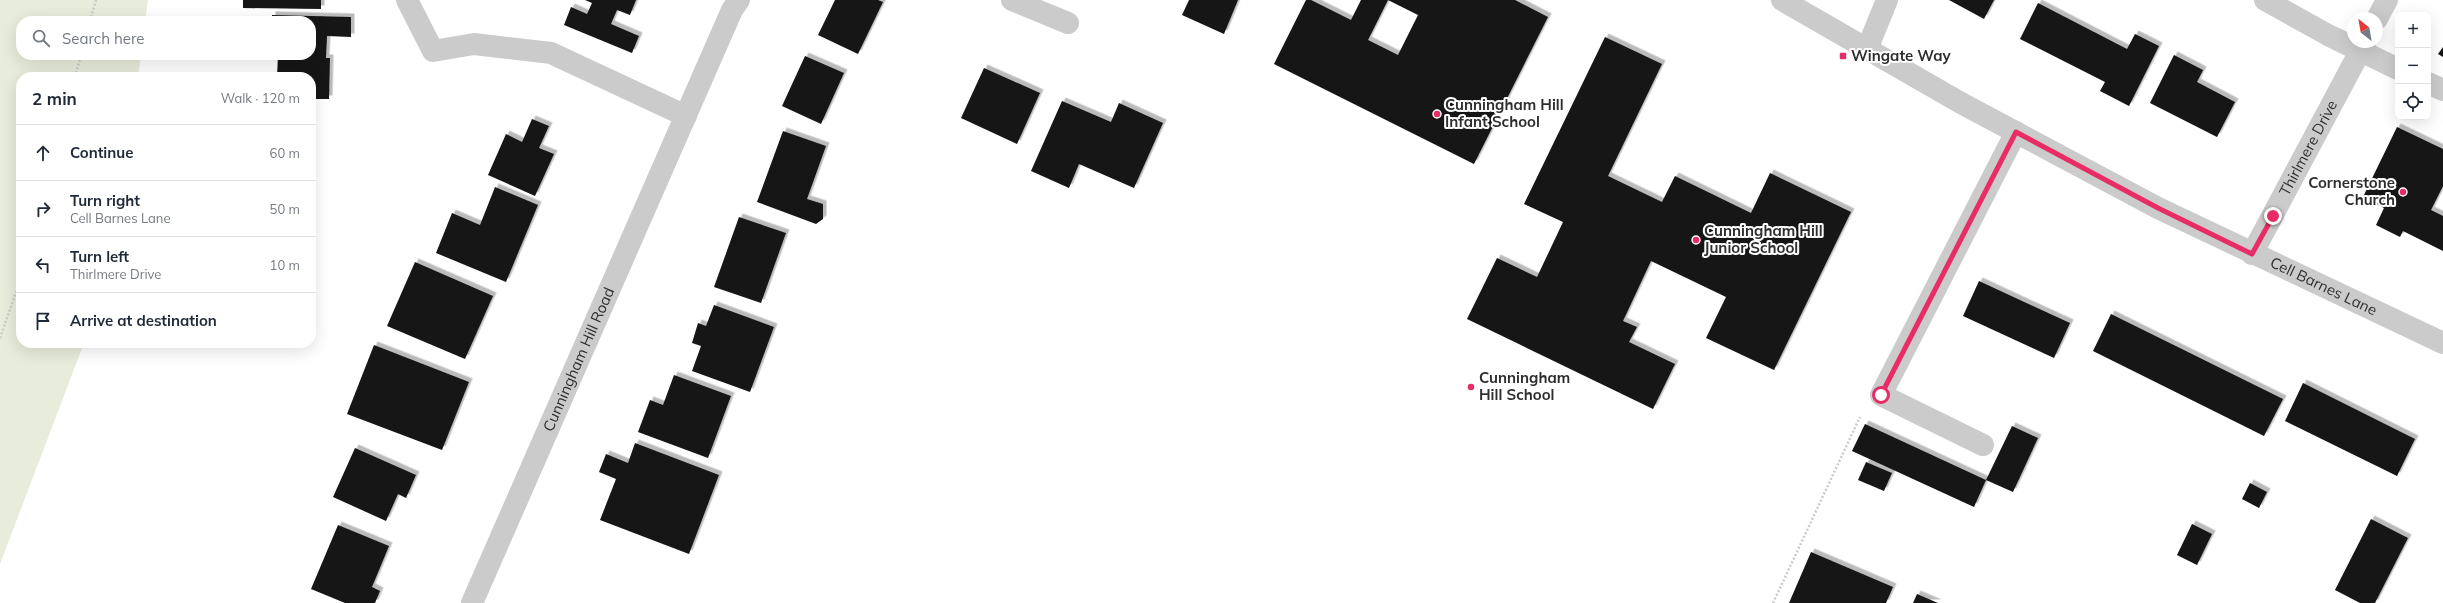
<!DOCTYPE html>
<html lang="en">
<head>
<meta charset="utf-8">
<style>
	:root { --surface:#fff; --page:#f6f6f7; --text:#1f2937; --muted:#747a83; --line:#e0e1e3 }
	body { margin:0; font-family:Mulish,sans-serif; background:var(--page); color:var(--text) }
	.controls { position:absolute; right:12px; top:12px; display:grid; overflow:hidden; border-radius:8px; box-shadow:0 4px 16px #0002 }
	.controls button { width:36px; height:36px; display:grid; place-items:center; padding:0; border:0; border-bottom:1px solid var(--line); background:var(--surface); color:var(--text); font:20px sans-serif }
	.compass { position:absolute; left:2347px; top:12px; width:36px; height:36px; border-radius:50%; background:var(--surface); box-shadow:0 4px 16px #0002; rotate:329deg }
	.stop { position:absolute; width:12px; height:12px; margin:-9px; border:3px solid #e82d66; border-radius:50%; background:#fff }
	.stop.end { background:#e82d66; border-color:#fff; box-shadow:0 1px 4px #0008 }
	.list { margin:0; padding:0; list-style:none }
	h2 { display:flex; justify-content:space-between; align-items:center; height:52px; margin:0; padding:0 16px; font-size:17px }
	h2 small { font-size:13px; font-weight:400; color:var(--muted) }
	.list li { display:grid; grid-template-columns:26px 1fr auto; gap:12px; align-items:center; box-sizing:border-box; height:56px; padding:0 16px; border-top:1px solid var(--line) }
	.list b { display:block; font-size:15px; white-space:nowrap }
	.list p { margin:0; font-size:13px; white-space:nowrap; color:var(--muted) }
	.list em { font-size:13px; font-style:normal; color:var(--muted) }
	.icon { flex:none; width:22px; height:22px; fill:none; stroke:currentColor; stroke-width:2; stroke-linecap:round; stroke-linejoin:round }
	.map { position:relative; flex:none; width:2443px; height:603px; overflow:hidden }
	.search { position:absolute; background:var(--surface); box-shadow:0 4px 16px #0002; left:16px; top:16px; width:300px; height:44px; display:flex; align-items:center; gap:10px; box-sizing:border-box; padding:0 14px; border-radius:16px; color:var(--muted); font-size:15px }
	.panel { position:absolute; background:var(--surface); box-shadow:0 4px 16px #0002; left:16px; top:72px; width:300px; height:276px; border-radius:16px }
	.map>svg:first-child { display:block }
	.green { fill:#e8ecdb }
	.building { fill:#151515; fill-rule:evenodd; filter:url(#shadow) }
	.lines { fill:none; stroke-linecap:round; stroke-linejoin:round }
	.path { stroke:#cbcbcb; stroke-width:2.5; stroke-dasharray:2 2; stroke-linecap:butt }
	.minor { stroke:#cbcbcb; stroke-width:22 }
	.route { stroke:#e82d66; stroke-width:5 }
	.poi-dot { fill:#e82d66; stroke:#fff; stroke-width:1.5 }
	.labels { text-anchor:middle; stroke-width:4; stroke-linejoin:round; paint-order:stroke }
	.poi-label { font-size:15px; font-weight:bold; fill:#2e2e2e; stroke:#fff; text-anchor:start }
	.street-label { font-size:15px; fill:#2e2e2e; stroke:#fff }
</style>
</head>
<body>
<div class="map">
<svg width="2443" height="603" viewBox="0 0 2443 603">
	<defs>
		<filter id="shadow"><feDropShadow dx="3.5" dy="-3.5" stdDeviation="0" flood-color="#0004"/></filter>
	</defs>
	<rect width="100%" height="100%" fill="#fff"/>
	<polygon class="green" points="0,0 148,0 145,21 21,21 21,55 141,55 138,77 21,77 21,343 84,343 0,564"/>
	<g class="building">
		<polygon points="243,0 321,0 321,9 243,8"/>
		<polygon points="585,0 636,0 630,15 617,10 611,24 639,36 632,53 564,25 571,7 587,14 592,3"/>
		<polygon points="835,0 878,0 883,2 858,54 818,35"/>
		<polygon points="1189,0 1238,0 1224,34 1182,15"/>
		<path d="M1306,0H1311L1351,20L1361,0H1515L1548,17L1474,164L1274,64ZM1388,0L1418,15L1398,55L1368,40Z"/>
		<polygon points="1949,0 1994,0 1984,19"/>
		<polygon points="2038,3 2127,49 2135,34 2159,46 2129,106 2100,91 2105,82 2020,39"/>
		<polygon points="272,15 351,17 351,37 327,36 326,58 330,58 329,99 311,99 311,77 277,77 278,55 311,55 311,21 272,21"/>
		<polygon points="1605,37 1662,64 1608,176 1662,202 1675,176 1751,213 1770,173 1851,212 1774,370 1706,338 1726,297 1651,261 1623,321 1637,327 1629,342 1675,364 1653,409 1467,319 1497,258 1537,277 1563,222 1524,204"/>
		<polygon points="2443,47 2443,57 2438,54"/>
		<polygon points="2174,55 2203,70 2197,82 2235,102 2217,137 2150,103"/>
		<polygon points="805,56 844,73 821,124 782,106"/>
		<polygon points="984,68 1040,93 1017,144 961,118"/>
		<polygon points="1062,101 1111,122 1119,103 1163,123 1134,188 1079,164 1069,188 1031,171"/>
		<polygon points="532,119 549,126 539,148 554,154 535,196 488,175 506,134 522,142"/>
		<polygon points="2397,127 2443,149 2443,186 2431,210 2443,216 2443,251 2403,231 2400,237 2376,225 2384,208 2363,197"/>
		<polygon points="783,131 826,146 807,199 823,204 823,219 816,224 757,202"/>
		<polygon points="495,187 538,205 506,282 436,253 452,213 480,225"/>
		<polygon points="739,217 786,233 761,303 714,287"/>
		<polygon points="415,262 493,296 465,359 387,326"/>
		<polygon points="1979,281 2070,323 2054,358 1963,316"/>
		<polygon points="714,305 774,327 750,392 692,371 701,346 692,343 698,323 706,326"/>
		<polygon points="2111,314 2283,399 2264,436 2093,351"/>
		<polygon points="374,345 469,382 442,450 347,414"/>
		<polygon points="674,375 731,396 708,458 638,432 650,400 663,405"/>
		<polygon points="2303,383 2415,439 2397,476 2285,421"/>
		<polygon points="1865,424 1986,480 1974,507 1852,451"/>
		<polygon points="2012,426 2038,438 2013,492 1986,480"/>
		<polygon points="635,443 719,475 689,554 600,520 616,479 599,472 606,454 628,463"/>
		<polygon points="355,448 416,475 406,498 398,494 386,521 333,497"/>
		<polygon points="1866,462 1892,473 1884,491 1858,480"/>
		<polygon points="2250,483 2267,492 2259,508 2242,499"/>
		<polygon points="2371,519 2408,538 2375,603 2360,603 2335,590"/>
		<polygon points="2192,524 2212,534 2197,565 2177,555"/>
		<polygon points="338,525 389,546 372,587 380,591 375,603 345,603 311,589"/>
		<polygon points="1811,552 1893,587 1886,603 1789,603"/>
		<polygon points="1917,594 1938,603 1913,603"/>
	</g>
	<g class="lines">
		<g class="path">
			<polyline points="90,21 96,0"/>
			<polyline points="75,77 81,55"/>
			<polyline points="0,338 21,278"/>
			<polyline points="1773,603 1860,417"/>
		</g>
		<g class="minor">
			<polyline points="407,0 433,51 474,44 551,53 686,116"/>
			<polyline points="1012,0 1068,23"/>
			<path id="s1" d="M1782,0L1961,103L2158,208L2443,343"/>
			<polyline points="2265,0 2328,35 2398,69"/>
			<polyline points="2377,19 2387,0"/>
			<polyline points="1867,49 1887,0"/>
			<polyline points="2428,83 2443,90"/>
			<path id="s2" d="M2252,254L2365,42"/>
			<polyline points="1983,445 1881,395 2016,132"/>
			<path id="s3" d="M472,603L732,10L739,0"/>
		</g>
	</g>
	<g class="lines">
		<polyline class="route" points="1881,395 2016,132 2158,208 2252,254 2273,216"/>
	</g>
	<g class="poi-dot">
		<rect x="1839" y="52" width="8" height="8" rx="2"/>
		<circle cx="1437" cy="114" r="4"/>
		<circle cx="2403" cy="192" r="4"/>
		<circle cx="1696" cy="240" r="4"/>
		<circle cx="1471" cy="387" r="4"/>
	</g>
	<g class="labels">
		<g class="poi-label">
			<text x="1851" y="61">Wingate Way</text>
			<text x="1445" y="110">Cunningham Hill<tspan x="1445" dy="17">Infant School</tspan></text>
			<text x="2395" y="188" text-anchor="end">Cornerstone<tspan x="2395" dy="17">Church</tspan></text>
			<text x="1704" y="236">Cunningham Hill<tspan x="1704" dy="17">Junior School</tspan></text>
			<text x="1479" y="383">Cunningham<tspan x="1479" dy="17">Hill School</tspan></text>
		</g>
		<g class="street-label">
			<text dy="5" stroke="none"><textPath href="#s2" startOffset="120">Thirlmere Drive</textPath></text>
			<text dy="5" stroke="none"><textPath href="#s1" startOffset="613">Cell Barnes Lane</textPath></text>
			<text dy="5" stroke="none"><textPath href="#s3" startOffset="266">Cunningham Hill Road</textPath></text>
		</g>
	</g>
</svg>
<div class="controls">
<button>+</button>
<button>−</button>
<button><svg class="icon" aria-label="locate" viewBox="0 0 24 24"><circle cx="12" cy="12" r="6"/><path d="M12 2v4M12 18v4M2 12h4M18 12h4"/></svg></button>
</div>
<svg class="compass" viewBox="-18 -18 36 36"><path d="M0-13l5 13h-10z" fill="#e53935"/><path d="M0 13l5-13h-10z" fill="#747a83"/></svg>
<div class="stop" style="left:1881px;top:395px"></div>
<div class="stop end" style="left:2273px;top:216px"></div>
<div class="search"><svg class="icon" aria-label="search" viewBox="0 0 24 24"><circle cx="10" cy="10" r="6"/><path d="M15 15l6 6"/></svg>Search here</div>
<section class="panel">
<h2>2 min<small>Walk · 120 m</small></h2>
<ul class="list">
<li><svg class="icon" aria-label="ahead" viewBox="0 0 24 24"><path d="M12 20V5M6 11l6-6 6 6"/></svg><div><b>Continue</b></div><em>60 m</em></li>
<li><svg class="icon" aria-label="right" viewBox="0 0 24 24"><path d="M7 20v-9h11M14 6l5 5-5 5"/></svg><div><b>Turn right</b><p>Cell Barnes Lane</p></div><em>50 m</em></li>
<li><svg class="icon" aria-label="left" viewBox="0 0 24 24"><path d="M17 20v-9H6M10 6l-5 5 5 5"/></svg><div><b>Turn left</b><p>Thirlmere Drive</p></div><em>10 m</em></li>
<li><svg class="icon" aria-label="arrive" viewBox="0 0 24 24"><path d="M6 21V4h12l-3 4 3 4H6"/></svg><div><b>Arrive at destination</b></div></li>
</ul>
</section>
</div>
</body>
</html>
